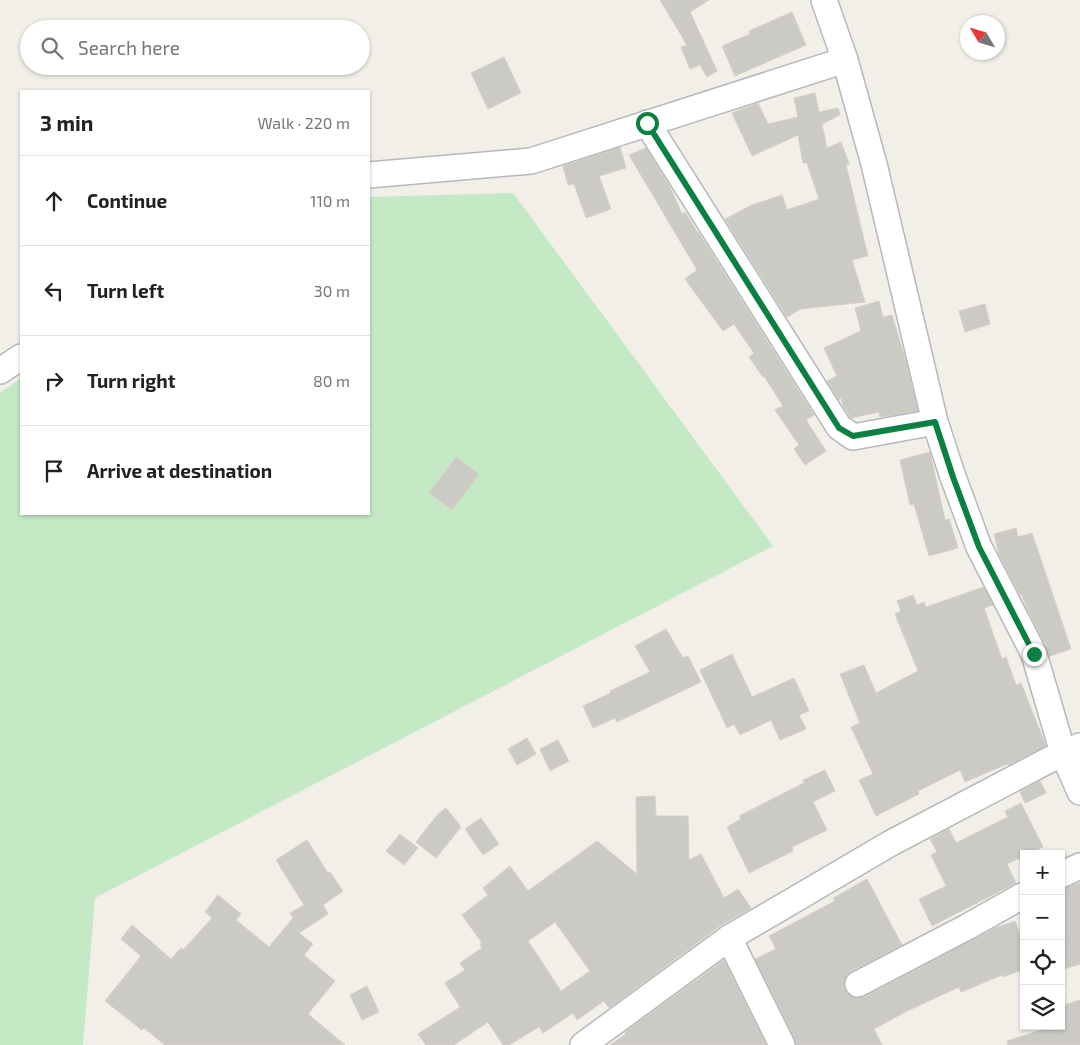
<!DOCTYPE html>
<html lang="en">
<head>
<meta charset="utf-8">
<style>
	:root { --surface:#fff; --page:#f6f6f6; --text:#222; --muted:#767676; --line:#e0e0e0 }
	body { margin:0; font-family:"Exo 2",sans-serif; background:var(--page); color:var(--text) }
	.controls { position:absolute; right:15px; bottom:15px; display:grid; overflow:hidden; border-radius:0px; box-shadow:0 1px 4px #0004 }
	.controls button { width:45px; height:45px; display:grid; place-items:center; padding:0; border:0; border-bottom:1px solid var(--line); background:var(--surface); color:var(--text); font:25px sans-serif }
	.compass { position:absolute; left:960px; top:15px; width:45px; height:45px; border-radius:50%; background:var(--surface); box-shadow:0 1px 4px #0004; rotate:308deg }
	.stop { position:absolute; width:15px; height:15px; margin:-11px; border:4px solid #0b8043; border-radius:50%; background:#fff }
	.stop.end { background:#0b8043; border-color:#fff; box-shadow:0 1px 5px #0008 }
	.list { margin:0; padding:0; list-style:none }
	h2 { display:flex; justify-content:space-between; align-items:center; height:65px; margin:0; padding:0 20px; font-size:21px }
	h2 small { font-size:16px; font-weight:400; color:var(--muted) }
	.list li { display:grid; grid-template-columns:32px 1fr auto; gap:15px; align-items:center; box-sizing:border-box; height:90px; padding:0 20px; border-top:1px solid var(--line) }
	.list b { display:block; font-size:19px; white-space:nowrap }
	.list em { font-size:16px; font-style:normal; color:var(--muted) }
	.icon { flex:none; width:28px; height:28px; fill:none; stroke:currentColor; stroke-width:2; stroke-linecap:round; stroke-linejoin:round }
	.map { position:relative; flex:none; width:1080px; height:1045px; overflow:hidden }
	.search { position:absolute; background:var(--surface); box-shadow:0 1px 4px #0004; left:20px; top:20px; width:350px; height:55px; display:flex; align-items:center; gap:12px; box-sizing:border-box; padding:0 18px; border-radius:28px; color:var(--muted); font-size:19px }
	.panel { position:absolute; background:var(--surface); box-shadow:0 1px 4px #0004; left:20px; top:90px; width:350px; height:425px; border-radius:0px }
	.map>svg:first-child { display:block }
	.green { fill:#c5e8c5 }
	.building { fill:#cccac5; stroke:#d6d1c6; fill-rule:evenodd }
	.lines { fill:none; stroke-linecap:round; stroke-linejoin:round }
	.minor-casing { stroke:#b5b8bc; stroke-width:28 }
	.minor { stroke:#fff; stroke-width:25 }
	.route { stroke:#0b8043; stroke-width:6 }
</style>
</head>
<body>
<div class="map">
<svg width="1080" height="1045" viewBox="0 0 1080 1045">
	<rect width="100%" height="100%" fill="#f1efe8"/>
	<polygon class="green" points="513,193 773,546 95,898 83,1045 0,1045 0,393 21,378 21,514 369,514 369,197"/>
	<g class="building">
		<polygon points="660,0 709,0 690,12 717,71 707,77 700,65 690,69 681,47 687,45"/>
		<polygon points="792,12 806,45 735,76 722,46 750,34 749,31"/>
		<polygon points="504,57 521,93 488,109 471,73"/>
		<polygon points="815,93 819,112 838,108 840,115 822,124 827,148 841,142 849,164 846,165 868,256 852,260 865,302 801,309 787,317 725,219 752,205 782,195 787,210 819,199 807,163 803,163 798,135 752,156 732,113 758,103 768,124 798,117 794,98"/>
		<polygon points="620,147 626,168 599,176 611,209 586,218 574,184 568,185 563,166"/>
		<polygon points="646,148 670,187 682,214 685,212 698,233 699,233 814,415 806,420 826,451 805,465 794,449 799,445 775,410 783,406 764,376 763,377 749,357 754,353 734,324 723,331 685,279 697,270 629,155"/>
		<polygon points="879,301 883,317 892,315 907,365 918,411 880,417 879,412 851,418 843,406 841,398 839,400 827,381 837,376 824,348 861,331 855,308"/>
		<polygon points="985,304 990,324 965,332 959,311"/>
		<polygon points="930,452 945,520 949,519 958,548 929,556 914,504 910,505 900,460"/>
		<polygon points="456,457 479,474 452,510 429,493"/>
		<polygon points="1016,528 1018,537 1032,533 1071,649 1050,656 1045,641 1044,642 1026,606 1022,595 1020,595 999,554 994,534"/>
		<polygon points="984,587 993,605 984,608 1002,659 1006,657 1016,685 1021,683 1046,746 1008,765 1007,764 965,782 960,770 918,791 919,794 876,816 859,780 873,774 851,727 860,723 840,674 864,665 876,693 918,671 895,614 901,611 897,601 913,595 917,605 924,602 926,607"/>
		<polygon points="666,629 683,658 688,656 701,682 617,722 615,718 593,728 583,706 611,693 610,691 650,672 635,646"/>
		<polygon points="732,654 752,697 794,678 809,711 799,715 806,729 780,740 771,720 740,735 734,724 727,728 700,670"/>
		<polygon points="527,738 536,754 517,765 508,749"/>
		<polygon points="558,740 569,761 550,771 540,749"/>
		<polygon points="825,770 835,791 813,802 827,830 792,847 793,851 749,873 727,827 741,819 739,816 804,783 803,780"/>
		<polygon points="1040,781 1046,793 1025,803 1020,792"/>
		<path d="M655,796L656,816H688L689,860L701,854L724,898L738,889L751,908L720,926L609,1008L604,1001L577,1020L573,1013L543,1033L539,1027L509,1045H503L488,1022L454,1045H426L418,1034L460,1007L445,983L465,970L460,963L482,948L480,944L482,943L462,915L488,895L483,888L510,866L528,891L597,841L637,874L636,797ZM555,922L590,971L561,991L528,941Z"/>
		<polygon points="1021,803 1043,847 1029,854 1024,854 1024,856 1007,864 1016,883 932,926 919,899 946,886 931,855 937,852 930,839 949,829 956,843 1008,817 1005,811"/>
		<polygon points="446,808 461,827 436,858 416,842 438,814"/>
		<polygon points="481,818 499,844 483,855 465,829"/>
		<polygon points="400,834 418,848 404,865 386,851"/>
		<polygon points="307,840 328,873 330,872 343,891 323,905 328,914 299,933 313,944 304,955 335,981 308,1014 345,1045 165,1045 144,1028 142,1030 105,1001 141,956 121,939 132,925 171,959 181,948 183,950 212,918 205,912 218,895 241,914 236,920 269,947 293,918 290,913 304,905 276,860"/>
		<polygon points="867,879 902,945 851,971 846,976 844,984 846,991 851,996 858,998 865,997 995,928 1015,921 1024,945 1024,969 1003,977 1002,975 961,992 959,987 905,1012 874,1029 882,1045 796,1045 795,1039 755,959 776,949 769,936 835,901 833,898"/>
		<polygon points="1080,883 1080,964 1061,970 1061,889"/>
		<polygon points="724,960 766,1045 610,1045 626,1034 625,1032"/>
		<polygon points="367,986 379,1012 362,1020 350,995"/>
		<polygon points="1080,1000 1080,1045 1008,1045 1007,1041 1054,1026 1061,1026 1061,1006"/>
	</g>
	<g class="lines">
		<defs>
			<g id="minor">
				<polyline points="824,0 845,60 874,164 935,422 953,477 979,547 1034,654 1063,753 1080,792"/>
				<polyline points="647,123 839,427 853,437 935,422"/>
				<polyline points="369,175 531,161 845,60"/>
				<polyline points="0,371 21,357"/>
				<polyline points="1061,875 1080,866"/>
				<polyline points="729,938 782,1045"/>
				<polyline points="858,984 967,927 1024,895"/>
				<polyline points="583,1045 729,938 891,843 1049,760 1080,746"/>
			</g>
		</defs>
		<use href="#minor" class="minor-casing"/>
		<use href="#minor" class="minor"/>
	</g>
	<g class="lines">
		<polyline class="route" points="647,123 839,428 853,436 935,422 953,477 979,547 1034,654"/>
	</g>
</svg>
<div class="controls">
<button>+</button>
<button>−</button>
<button><svg class="icon" aria-label="locate" viewBox="0 0 24 24"><circle cx="12" cy="12" r="6"/><path d="M12 2v4M12 18v4M2 12h4M18 12h4"/></svg></button>
<button><svg class="icon" aria-label="layers" viewBox="0 0 24 24"><path d="M12 4l9 5-9 5-9-5zM3 14l9 5 9-5"/></svg></button>
</div>
<svg class="compass" viewBox="-18 -18 36 36"><path d="M0-13l5 13h-10z" fill="#e53935"/><path d="M0 13l5-13h-10z" fill="#767676"/></svg>
<div class="stop" style="left:647px;top:123px"></div>
<div class="stop end" style="left:1034px;top:654px"></div>
<div class="search"><svg class="icon" aria-label="search" viewBox="0 0 24 24"><circle cx="10" cy="10" r="6"/><path d="M15 15l6 6"/></svg>Search here</div>
<section class="panel">
<h2>3 min<small>Walk · 220 m</small></h2>
<ul class="list">
<li><svg class="icon" aria-label="ahead" viewBox="0 0 24 24"><path d="M12 20V5M6 11l6-6 6 6"/></svg><div><b>Continue</b></div><em>110 m</em></li>
<li><svg class="icon" aria-label="left" viewBox="0 0 24 24"><path d="M17 20v-9H6M10 6l-5 5 5 5"/></svg><div><b>Turn left</b></div><em>30 m</em></li>
<li><svg class="icon" aria-label="right" viewBox="0 0 24 24"><path d="M7 20v-9h11M14 6l5 5-5 5"/></svg><div><b>Turn right</b></div><em>80 m</em></li>
<li><svg class="icon" aria-label="arrive" viewBox="0 0 24 24"><path d="M6 21V4h12l-3 4 3 4H6"/></svg><div><b>Arrive at destination</b></div></li>
</ul>
</section>
</div>
</body>
</html>
